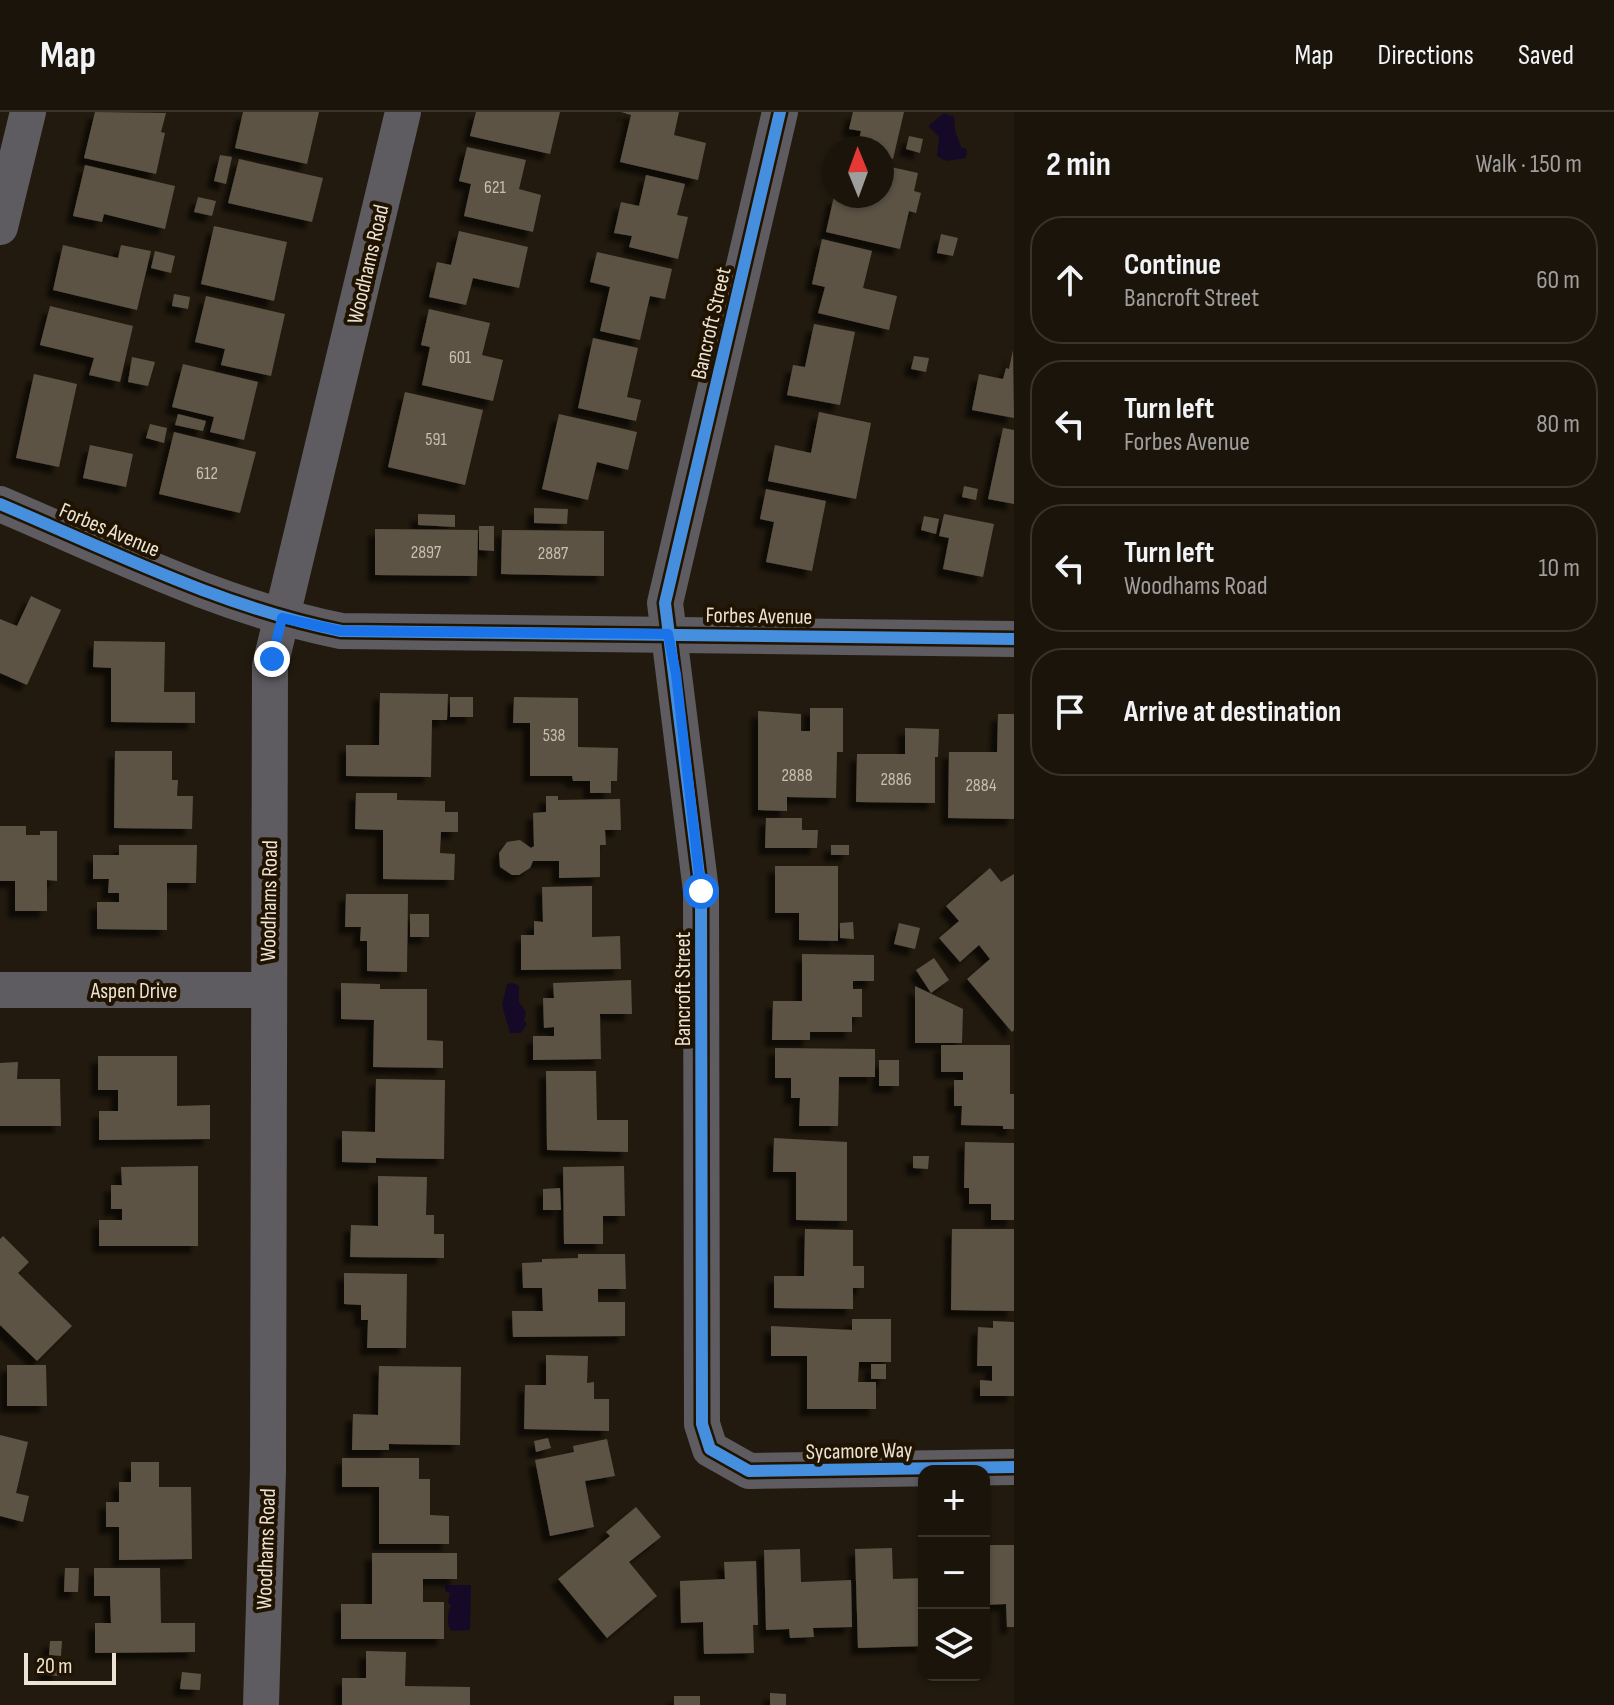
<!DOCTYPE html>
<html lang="en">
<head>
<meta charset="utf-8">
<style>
	:root { --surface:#1a140a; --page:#231d13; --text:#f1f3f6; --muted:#9f9e9c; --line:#38332b }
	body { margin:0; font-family:"Sofia Sans Condensed",sans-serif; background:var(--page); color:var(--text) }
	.controls { position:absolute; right:24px; bottom:24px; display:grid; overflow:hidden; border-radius:16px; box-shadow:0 2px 6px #0004 }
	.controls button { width:72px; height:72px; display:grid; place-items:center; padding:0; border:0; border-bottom:2px solid var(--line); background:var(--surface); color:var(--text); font:40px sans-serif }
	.compass { position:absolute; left:822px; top:24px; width:72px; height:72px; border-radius:50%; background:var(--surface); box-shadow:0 2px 6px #0004; rotate:359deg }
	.scale { position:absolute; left:24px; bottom:20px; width:92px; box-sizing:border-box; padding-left:8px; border:4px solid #ece3d5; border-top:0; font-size:22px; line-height:28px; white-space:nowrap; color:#ece3d5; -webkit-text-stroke:6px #201300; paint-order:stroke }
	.stop { position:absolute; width:24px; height:24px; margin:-18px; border:6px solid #1a73e8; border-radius:50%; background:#fff }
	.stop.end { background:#1a73e8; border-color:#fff; box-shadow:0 2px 8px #0008 }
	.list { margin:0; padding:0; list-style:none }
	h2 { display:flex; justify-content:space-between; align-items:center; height:104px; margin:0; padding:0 32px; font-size:34px }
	h2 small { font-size:26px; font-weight:400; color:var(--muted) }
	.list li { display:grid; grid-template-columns:52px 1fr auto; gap:24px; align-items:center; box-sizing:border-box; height:128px; margin:0 16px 16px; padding:0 16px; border:2px solid var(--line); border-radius:32px }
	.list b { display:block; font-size:30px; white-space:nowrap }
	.list p { margin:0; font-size:26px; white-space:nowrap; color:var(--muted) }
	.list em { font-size:26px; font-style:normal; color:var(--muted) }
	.icon { flex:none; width:44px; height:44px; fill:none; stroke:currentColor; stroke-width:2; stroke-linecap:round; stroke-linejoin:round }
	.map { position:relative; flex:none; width:1014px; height:1593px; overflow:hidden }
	header { display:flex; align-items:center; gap:48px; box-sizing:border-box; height:112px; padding:0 40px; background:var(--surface); border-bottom:2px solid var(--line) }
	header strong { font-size:38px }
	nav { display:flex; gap:44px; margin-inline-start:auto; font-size:28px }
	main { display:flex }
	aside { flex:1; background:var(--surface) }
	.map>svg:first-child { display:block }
	.water { fill:#140a27 }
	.building { fill:#5c5345; filter:url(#shadow) }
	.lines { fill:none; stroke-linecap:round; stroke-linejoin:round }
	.minor { stroke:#5e5c60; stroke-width:36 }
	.cycleway-casing { stroke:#201300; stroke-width:17 }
	.cycleway { stroke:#468fdf; stroke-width:12 }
	.route { stroke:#1a73e8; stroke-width:10 }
	.labels { text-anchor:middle; stroke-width:8; stroke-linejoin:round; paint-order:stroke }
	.number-label { font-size:18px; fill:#c8bfb1 }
	.street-label { font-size:22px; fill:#ece3d5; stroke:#201300 }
</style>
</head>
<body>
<header>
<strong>Map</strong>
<nav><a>Map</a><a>Directions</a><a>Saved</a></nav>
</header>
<main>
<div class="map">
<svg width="1014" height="1593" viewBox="0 0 1014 1593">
	<defs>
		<filter id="shadow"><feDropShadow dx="-7" dy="7" stdDeviation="2" flood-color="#0009"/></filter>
	</defs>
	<rect width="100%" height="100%" fill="#221a0e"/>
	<g class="water">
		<polygon points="944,1 954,5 955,19 961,35 967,37 966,46 946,49 937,44 939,25 928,14"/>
		<polygon points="513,871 519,874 519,890 526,900 524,908 527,912 521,921 510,921 502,893 507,872"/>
		<path d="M445,1473H471L470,1518L451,1519C447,1513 447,1500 451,1494L448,1490L450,1481L445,1479Z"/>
	</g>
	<g class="building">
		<polygon points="95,0 166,1 161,20 165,21 156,62 84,46"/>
		<polygon points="243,0 319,0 307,52 235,36"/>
		<polygon points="476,0 560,0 550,42 470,24"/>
		<polygon points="621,0 679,0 674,23 706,31 698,68 620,50 631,3"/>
		<polygon points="853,0 904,0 893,47 882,44 882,36 857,36 861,19 849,17"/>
		<polygon points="909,24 923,27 920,41 906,37"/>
		<polygon points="467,35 526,48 519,77 541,83 533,120 464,104 471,72 459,69"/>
		<polygon points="220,43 232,45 226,72 214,69"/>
		<polygon points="239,47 323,66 312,110 228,91"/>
		<polygon points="85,53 175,74 165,117 104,102 102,110 73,104"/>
		<polygon points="882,53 918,61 914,79 921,81 916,101 909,99 900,137 826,120 834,84 862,91 863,84 882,84"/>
		<polygon points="646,63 685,72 677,103 688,105 678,147 629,135 632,124 614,121 621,90 639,94"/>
		<polygon points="198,85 216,89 212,104 194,100"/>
		<polygon points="214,114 287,130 274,189 201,172"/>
		<polygon points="459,119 528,135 519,176 473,166 466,193 429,185 437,150 451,153"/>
		<polygon points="941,122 958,126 953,144 937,141"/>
		<polygon points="822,127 872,139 863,176 897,184 889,218 818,201 825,175 812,172"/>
		<polygon points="63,133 118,146 121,133 151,139 137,198 53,178"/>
		<polygon points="155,139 175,144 171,161 151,156"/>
		<polygon points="597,140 672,157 665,187 650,184 640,228 600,219 610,175 590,170"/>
		<polygon points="174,182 190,185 188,197 172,194"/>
		<polygon points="206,184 285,202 271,264 221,253 225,237 195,230"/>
		<polygon points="50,194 133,214 120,270 89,263 94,246 40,233"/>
		<polygon points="429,197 490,211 482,243 503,248 493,289 422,273 430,235 421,233"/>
		<polygon points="814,212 855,220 840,293 787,283 793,253 805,255"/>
		<polygon points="593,226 638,236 627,285 641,288 636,309 578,296"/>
		<polygon points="1013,238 1014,306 972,298 979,262 1003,267 1006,256 1009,257"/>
		<polygon points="914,244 929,246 926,260 911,257"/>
		<polygon points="132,245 155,250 148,274 128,270"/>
		<polygon points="183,252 258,270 244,328 210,320 214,305 172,295"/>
		<polygon points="34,262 77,272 59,355 16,346"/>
		<polygon points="405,280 483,298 465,373 388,355"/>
		<polygon points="819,300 871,311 856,387 768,369 775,333 811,341"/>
		<polygon points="178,302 206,309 203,319 175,313"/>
		<polygon points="559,302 637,320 628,358 597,350 588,388 542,377"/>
		<polygon points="150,312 167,316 164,331 146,326"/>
		<polygon points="1003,316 1014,318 1014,392 988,387"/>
		<polygon points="174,320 256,340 240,401 159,382"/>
		<polygon points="90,333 133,342 126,375 83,366"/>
		<polygon points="964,374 978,377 976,388 962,385"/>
		<polygon points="766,377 826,389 812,459 766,450 774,410 760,407"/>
		<polygon points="534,396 568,397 567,412 534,411"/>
		<polygon points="418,402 455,403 455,415 418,413"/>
		<polygon points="944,402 994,412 983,465 943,457 949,426 939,424"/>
		<polygon points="924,404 939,407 936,422 921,418"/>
		<polygon points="479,414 494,414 494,439 479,438"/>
		<polygon points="375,417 478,418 477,464 375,463"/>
		<polygon points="502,418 604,419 604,464 501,462"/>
		<polygon points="31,484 61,498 27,573 0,561 0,507 17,514"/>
		<polygon points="94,529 165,530 164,580 195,580 195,611 111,610 111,556 93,555"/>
		<polygon points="380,581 448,582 447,608 432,608 431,665 346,664 346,633 379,633"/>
		<rect x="450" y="585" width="23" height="20"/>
		<polygon points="514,585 578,586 578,635 618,636 617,669 611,669 611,681 590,681 590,669 573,669 572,664 530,664 530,611 513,611"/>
		<polygon points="810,596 843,596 843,640 837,640 836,686 787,685 787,699 758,698 758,599 801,602 801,619 810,619"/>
		<polygon points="998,602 1014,602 1014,707 948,706 949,640 997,640"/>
		<polygon points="905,616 939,617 938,645 935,645 935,691 856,690 857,642 905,642"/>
		<polygon points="115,639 172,639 172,668 178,668 177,684 193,684 192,717 114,716"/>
		<polygon points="356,681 397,681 397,688 445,689 445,700 458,700 458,720 441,720 440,741 455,742 454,768 383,767 383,718 355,717"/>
		<polygon points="546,684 558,684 558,688 620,687 621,718 605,718 606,733 600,733 600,765 559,766 559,749 533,749 530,756 519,763 512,763 500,755 499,741 507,730 520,728 531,736 534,734 533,701 546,700"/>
		<polygon points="766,706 802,706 802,718 818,718 817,736 765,736"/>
		<polygon points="0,714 26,714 26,723 40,723 40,719 57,719 57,769 47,768 47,799 15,799 15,769 0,769"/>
		<polygon points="119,733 197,733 196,771 167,771 167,818 97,817 97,790 119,790 119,781 108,781 109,767 93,767 93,743 119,743"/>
		<rect x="831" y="733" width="18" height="10"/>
		<polygon points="775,754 838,754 838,829 799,828 799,801 775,801"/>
		<polygon points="990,756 1001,770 1014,762 1014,918 1012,920 967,867 990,847 979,833 960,850 939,826 959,809 946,794"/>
		<polygon points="592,774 592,825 620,824 621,857 521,858 521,823 534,823 534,809 543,810 542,775"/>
		<polygon points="346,782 408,782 407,860 367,859 367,829 360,829 361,815 345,815"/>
		<rect x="410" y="802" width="19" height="23"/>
		<polygon points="853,810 854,827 840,826 840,811"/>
		<polygon points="899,811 920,816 915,837 894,832"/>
		<polygon points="802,842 874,843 874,869 853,869 853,877 862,877 862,905 852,905 852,920 810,920 810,928 772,928 773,889 802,889"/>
		<polygon points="934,846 949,868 931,881 916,858"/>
		<polygon points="631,868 632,902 600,902 601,947 533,948 533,924 554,924 554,915 544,916 543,886 554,886 553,871"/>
		<polygon points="341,871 380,872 380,877 427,877 427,928 443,929 443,956 373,955 374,908 341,907"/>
		<polygon points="915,874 963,897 962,931 915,931"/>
		<polygon points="941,933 1010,933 1010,982 1014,982 1014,1017 1003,1017 1003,1014 961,1013 962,994 954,994 954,968 963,968 963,960 941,960"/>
		<polygon points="775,936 875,937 875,965 839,965 838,1014 799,1014 800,986 791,986 791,966 775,966"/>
		<polygon points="98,944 177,944 177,994 210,993 210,1027 99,1028 99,999 118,999 118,978 98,978"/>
		<rect x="879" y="948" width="20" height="26"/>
		<polygon points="18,950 17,967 60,967 61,1014 0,1014 0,951"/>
		<polygon points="546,959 596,959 597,1008 628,1008 628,1040 547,1038"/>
		<polygon points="376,967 445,968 444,1047 376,1046 376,1051 342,1050 342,1019 375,1020"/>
		<polygon points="774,1026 847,1030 847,1109 796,1108 796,1060 773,1060"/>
		<polygon points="965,1030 1014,1031 1014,1108 991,1108 991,1092 969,1092 969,1076 964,1076"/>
		<polygon points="913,1044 929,1044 928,1057 913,1056"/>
		<polygon points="198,1054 198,1134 99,1134 99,1108 122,1108 122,1097 111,1097 111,1073 122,1073 121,1055"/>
		<polygon points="624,1054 625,1104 603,1104 603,1132 564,1132 563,1055"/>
		<polygon points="378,1064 427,1065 426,1103 434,1103 434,1122 444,1122 444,1146 350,1145 351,1113 378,1114"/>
		<polygon points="560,1076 561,1098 543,1098 543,1077"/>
		<polygon points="805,1117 853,1118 853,1154 864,1154 864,1176 853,1176 853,1197 774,1196 774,1164 804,1164"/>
		<polygon points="952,1117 1014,1117 1014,1199 951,1198"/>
		<polygon points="3,1124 29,1150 18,1161 72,1214 37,1249 0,1213 0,1127"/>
		<polygon points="578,1142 625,1142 626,1177 598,1177 598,1190 625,1190 625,1224 513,1225 512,1199 543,1199 542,1176 523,1176 522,1151 542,1150 542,1147 578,1146"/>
		<polygon points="344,1161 407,1162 406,1236 367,1236 368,1208 361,1208 361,1193 344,1192"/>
		<polygon points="852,1207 891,1207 891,1250 859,1250 858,1270 876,1270 876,1297 807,1297 807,1244 771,1244 771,1214 852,1218"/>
		<polygon points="993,1209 1014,1210 1014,1284 980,1284 980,1268 992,1269 992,1254 977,1254 978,1215 993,1216"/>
		<polygon points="546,1243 588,1244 587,1271 594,1270 594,1287 609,1287 609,1319 524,1317 525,1273 546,1273"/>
		<rect x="871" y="1252" width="15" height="15"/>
		<polygon points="7,1253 46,1253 47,1294 7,1294"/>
		<polygon points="379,1254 461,1255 460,1333 389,1332 389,1338 352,1338 353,1302 378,1303"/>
		<polygon points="0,1323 28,1330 16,1381 29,1384 23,1410 0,1404"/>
		<polygon points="548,1326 551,1336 536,1340 534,1329"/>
		<polygon points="607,1327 615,1364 585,1369 594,1415 550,1424 535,1348 574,1340 573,1334"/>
		<polygon points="342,1346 419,1346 419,1367 430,1367 430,1403 449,1404 449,1432 379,1432 379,1375 342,1375"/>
		<polygon points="131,1350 159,1350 159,1375 191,1375 192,1447 119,1448 119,1415 106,1415 106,1390 119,1390 119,1370 131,1370"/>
		<polygon points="636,1395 661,1425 629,1450 657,1484 607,1526 558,1467 610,1424 606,1420"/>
		<polygon points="984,1433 1014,1433 1014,1515 1007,1515 1006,1492 984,1493"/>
		<polygon points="892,1436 893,1467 924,1466 924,1534 858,1536 855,1437"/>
		<polygon points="800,1437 801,1470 851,1468 852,1515 813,1516 814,1525 790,1526 789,1517 766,1518 764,1438"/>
		<polygon points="372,1441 457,1441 457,1467 423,1467 423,1490 444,1490 444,1527 341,1527 341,1492 372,1492"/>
		<polygon points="756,1449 758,1513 753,1513 754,1541 704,1542 703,1510 681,1511 680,1469 725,1467 724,1450"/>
		<polygon points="65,1456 79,1456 78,1480 64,1480"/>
		<polygon points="94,1456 160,1456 161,1511 195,1511 195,1540 95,1541 95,1511 111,1511 110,1484 94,1484"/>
		<polygon points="50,1529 62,1529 61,1544 49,1543"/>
		<polygon points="366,1539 406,1540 405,1574 470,1575 470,1593 342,1593 342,1566 366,1566"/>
		<polygon points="47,1549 60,1550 59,1564 46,1563"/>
		<polygon points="182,1560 201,1562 200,1578 180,1577"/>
		<polygon points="770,1581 786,1582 786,1593 770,1593"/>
		<rect x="674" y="1584" width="26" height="9"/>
	</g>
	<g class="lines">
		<g class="minor">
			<polyline points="780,0 665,491 701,779 702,1312 710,1337 749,1359 1014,1355"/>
			<polyline points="0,115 28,0"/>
			<path d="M0,392C111,439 221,495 341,519L1014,527"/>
			<polyline points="0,878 267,878"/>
			<polyline points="261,1593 268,1359 270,554 403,0"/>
		</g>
		<defs>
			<g id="cycleway">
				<polyline points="780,0 665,491 701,779 702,1312 710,1337 749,1359 1014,1355"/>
				<path d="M0,392C111,439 221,495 341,519L1014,527"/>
			</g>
		</defs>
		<use href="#cycleway" class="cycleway-casing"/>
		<use href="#cycleway" class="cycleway"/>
	</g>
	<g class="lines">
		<polyline class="route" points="272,547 282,506 341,519 668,522 676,562 701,779"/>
	</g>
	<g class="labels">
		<g class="number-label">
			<text x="495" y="81">621</text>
			<text x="460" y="251">601</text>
			<text x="436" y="333">591</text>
			<text x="207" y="367">612</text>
			<text x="426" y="446">2897</text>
			<text x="553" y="447">2887</text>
			<text x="554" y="629">538</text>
			<text x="797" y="669">2888</text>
			<text x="896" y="673">2886</text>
			<text x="981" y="679">2884</text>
		</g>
		<g class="street-label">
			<text transform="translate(367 152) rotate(-77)" y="8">Woodhams Road</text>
			<text transform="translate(710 211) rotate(-77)" y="8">Bancroft Street</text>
			<text transform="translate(110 417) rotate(23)" y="8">Forbes Avenue</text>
			<text transform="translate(759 503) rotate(1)" y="8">Forbes Avenue</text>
			<text transform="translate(268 789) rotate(-89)" y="8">Woodhams Road</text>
			<text transform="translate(682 877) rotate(-90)" y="8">Bancroft Street</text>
			<text x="134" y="886">Aspen Drive</text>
			<text transform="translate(859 1338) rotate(-1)" y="8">Sycamore Way</text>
			<text transform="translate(265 1437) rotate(-88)" y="8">Woodhams Road</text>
		</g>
	</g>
</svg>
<div class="controls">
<button>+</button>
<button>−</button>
<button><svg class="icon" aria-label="layers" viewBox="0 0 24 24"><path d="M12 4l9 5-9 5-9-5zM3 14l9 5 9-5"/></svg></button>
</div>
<svg class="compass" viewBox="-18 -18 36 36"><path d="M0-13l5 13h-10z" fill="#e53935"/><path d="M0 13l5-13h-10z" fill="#9f9e9c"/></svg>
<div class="scale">20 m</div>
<div class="stop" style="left:701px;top:779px"></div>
<div class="stop end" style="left:272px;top:547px"></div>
</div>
<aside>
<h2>2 min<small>Walk · 150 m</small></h2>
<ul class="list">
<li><svg class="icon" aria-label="ahead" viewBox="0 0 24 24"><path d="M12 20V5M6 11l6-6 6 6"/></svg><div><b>Continue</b><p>Bancroft Street</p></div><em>60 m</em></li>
<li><svg class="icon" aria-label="left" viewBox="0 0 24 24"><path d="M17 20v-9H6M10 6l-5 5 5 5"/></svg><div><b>Turn left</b><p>Forbes Avenue</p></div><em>80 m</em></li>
<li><svg class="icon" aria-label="left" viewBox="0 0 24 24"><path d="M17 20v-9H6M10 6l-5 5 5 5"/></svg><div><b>Turn left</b><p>Woodhams Road</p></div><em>10 m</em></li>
<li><svg class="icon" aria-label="arrive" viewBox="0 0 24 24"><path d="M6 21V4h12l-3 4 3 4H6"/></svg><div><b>Arrive at destination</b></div></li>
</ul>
</aside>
</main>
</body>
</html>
